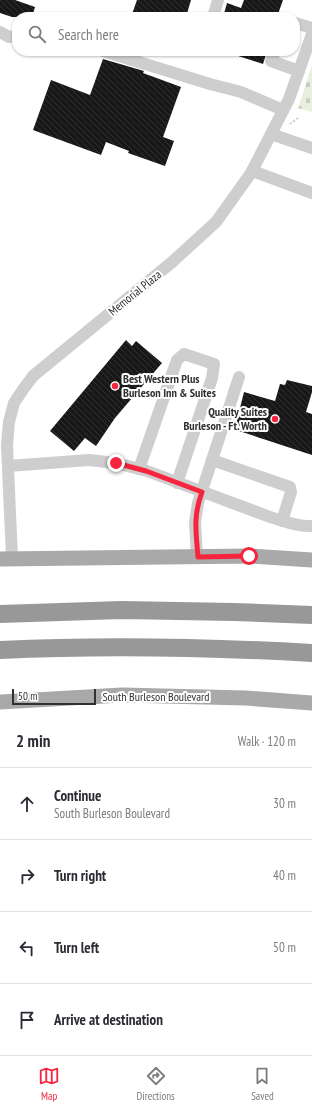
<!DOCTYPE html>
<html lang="en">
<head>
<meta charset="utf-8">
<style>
	:root { --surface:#fff; --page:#f2f2f3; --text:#2b2b33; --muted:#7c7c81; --line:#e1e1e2; --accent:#f6253d }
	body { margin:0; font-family:"PT Sans Narrow",sans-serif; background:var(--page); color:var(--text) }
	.scale { position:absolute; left:12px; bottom:10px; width:84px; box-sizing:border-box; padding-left:4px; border:2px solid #313131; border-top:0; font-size:11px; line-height:14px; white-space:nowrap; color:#313131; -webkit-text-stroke:3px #fff; paint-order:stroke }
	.stop { position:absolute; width:12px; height:12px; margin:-9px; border:3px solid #f6253d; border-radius:50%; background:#fff }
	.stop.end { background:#f6253d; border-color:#fff; box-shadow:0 1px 4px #0008 }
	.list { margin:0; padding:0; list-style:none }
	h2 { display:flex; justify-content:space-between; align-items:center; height:52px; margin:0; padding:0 16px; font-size:17px }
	h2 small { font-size:13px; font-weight:400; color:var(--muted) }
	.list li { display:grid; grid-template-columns:26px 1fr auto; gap:12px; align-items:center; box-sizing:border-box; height:72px; padding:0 16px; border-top:1px solid var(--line) }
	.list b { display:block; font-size:15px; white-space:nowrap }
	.list p { margin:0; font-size:13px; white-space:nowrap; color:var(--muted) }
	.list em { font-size:13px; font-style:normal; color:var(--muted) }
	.icon { flex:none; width:22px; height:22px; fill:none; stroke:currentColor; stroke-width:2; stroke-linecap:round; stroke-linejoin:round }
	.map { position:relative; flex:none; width:312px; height:715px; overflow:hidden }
	.search { position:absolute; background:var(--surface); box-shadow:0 1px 3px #0004; left:12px; right:12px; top:12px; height:44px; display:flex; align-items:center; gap:10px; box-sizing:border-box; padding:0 14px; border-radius:16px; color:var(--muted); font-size:15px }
	.sheet { height:340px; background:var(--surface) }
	nav { display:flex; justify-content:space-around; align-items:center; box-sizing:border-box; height:56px; border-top:1px solid var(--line); background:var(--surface); font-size:11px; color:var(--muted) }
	nav a { display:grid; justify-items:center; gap:2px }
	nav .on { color:var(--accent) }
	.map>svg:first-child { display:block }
	.cemetery { fill:url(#cemetery-stones) }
	.building { fill:url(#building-back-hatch) }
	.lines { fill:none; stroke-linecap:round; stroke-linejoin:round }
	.path { stroke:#cecece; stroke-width:2; stroke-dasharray:2 2; stroke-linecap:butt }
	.minor { stroke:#cecece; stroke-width:12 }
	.major { stroke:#a9a9a9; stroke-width:15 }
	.highway { stroke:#989898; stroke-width:18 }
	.route { stroke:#f6253d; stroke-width:5 }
	.poi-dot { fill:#f6253d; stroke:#fff; stroke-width:1.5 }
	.labels { text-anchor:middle; stroke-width:4; stroke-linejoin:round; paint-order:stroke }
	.street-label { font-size:12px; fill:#313131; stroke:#fff }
	.poi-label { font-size:12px; font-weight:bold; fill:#313131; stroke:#fff; text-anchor:start }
</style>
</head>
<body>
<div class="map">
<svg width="312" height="715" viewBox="0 0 312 715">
	<defs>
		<pattern id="cemetery-stones" width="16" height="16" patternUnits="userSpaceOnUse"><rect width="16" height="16" fill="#e8efde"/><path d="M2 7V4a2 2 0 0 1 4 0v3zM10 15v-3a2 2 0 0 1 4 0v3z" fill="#c7cdbf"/></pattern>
		<pattern id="building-back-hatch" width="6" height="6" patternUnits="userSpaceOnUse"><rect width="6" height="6" fill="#181818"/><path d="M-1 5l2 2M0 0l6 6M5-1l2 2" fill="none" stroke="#313131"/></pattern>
	</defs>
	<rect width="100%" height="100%" fill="#fff"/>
	<polygon class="cemetery" points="312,65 312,112 298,108"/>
	<g class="building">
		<polygon points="0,0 15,0 35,7 32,17 12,17 0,13"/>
		<polygon points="137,0 191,0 186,17 131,17"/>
		<polygon points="244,0 283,0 277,17 223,17 227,3 241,8"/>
		<polygon points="229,51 267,51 263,64 229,53"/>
		<polygon points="103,59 144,71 143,73 181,87 163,137 174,141 165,166 128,153 129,151 106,142 101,155 33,130 51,80 90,95"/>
		<polygon points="126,340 132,346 136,341 162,363 115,418 96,446 85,438 74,451 50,431"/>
		<polygon points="287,380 312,386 312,392 306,412 312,414 312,455 239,431 240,426 236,424 244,392 275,401 280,384 285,385"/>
	</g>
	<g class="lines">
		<polyline class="path" points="290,124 298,118"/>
		<g class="minor">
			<polyline points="213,17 218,0"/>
			<polyline points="295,23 312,28"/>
			<polyline points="0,32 9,37 17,36"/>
			<polyline points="103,51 210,84 241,92 283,110"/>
			<polyline points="275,51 271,61 299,71"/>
			<polyline points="271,134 312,148"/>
			<polyline points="252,171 312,193"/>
			<polyline points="212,460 290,487 291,492 282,521"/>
			<path d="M8,466L89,460L116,463L147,471L270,517C283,521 298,527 312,526"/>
			<polyline points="139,469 177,360 184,354 214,364 212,378 177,483"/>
			<polyline points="197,557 195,522 198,503 239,377"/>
			<polyline points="12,558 7,445 9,422 14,403 22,391 33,376 171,263 216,222 251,173 289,99 312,34"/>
		</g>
		<g class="major">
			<polyline points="0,559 249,556 312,560"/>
			<polyline points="0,702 122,695 246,698 312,703"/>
		</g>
		<g class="highway">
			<polyline points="0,614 121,610 234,612 312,615"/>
			<path d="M0,650C104,645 208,647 312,653"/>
		</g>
	</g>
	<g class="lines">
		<path class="route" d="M116,463L146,471L202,492C193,516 196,532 198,557L249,556"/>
	</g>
	<g class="poi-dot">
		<circle cx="115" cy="386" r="4"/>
		<circle cx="275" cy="419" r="4"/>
	</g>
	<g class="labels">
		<g class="street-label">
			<text transform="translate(135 293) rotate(-39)" y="4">Memorial Plaza</text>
			<text x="156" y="701">South Burleson Boulevard</text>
		</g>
		<g class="poi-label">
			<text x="123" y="383">Best Western Plus<tspan x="123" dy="14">Burleson Inn &amp; Suites</tspan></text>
			<text x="267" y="416" text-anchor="end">Quality Suites<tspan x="267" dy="14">Burleson - Ft. Worth</tspan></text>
		</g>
	</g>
</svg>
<div class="scale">50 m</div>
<div class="stop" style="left:249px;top:556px"></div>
<div class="stop end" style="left:116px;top:463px"></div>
<div class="search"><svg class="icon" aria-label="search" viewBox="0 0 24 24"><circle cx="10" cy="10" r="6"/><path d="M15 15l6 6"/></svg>Search here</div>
</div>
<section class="sheet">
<h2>2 min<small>Walk · 120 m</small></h2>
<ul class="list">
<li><svg class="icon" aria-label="ahead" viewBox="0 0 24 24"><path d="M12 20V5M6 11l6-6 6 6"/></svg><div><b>Continue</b><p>South Burleson Boulevard</p></div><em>30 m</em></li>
<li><svg class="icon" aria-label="right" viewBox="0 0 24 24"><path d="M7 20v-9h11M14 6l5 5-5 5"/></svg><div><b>Turn right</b></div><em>40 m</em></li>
<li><svg class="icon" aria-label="left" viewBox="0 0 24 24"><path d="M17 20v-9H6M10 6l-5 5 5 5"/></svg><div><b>Turn left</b></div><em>50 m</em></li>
<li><svg class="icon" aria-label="arrive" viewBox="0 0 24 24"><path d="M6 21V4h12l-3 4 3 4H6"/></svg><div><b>Arrive at destination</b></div></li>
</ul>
</section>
<nav>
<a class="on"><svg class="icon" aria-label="map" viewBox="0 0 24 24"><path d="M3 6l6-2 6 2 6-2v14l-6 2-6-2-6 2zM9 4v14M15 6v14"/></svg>Map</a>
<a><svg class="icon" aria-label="directions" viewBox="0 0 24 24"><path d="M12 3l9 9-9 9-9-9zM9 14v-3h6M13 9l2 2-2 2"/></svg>Directions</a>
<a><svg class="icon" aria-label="saved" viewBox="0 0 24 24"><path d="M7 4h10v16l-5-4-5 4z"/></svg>Saved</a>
</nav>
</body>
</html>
